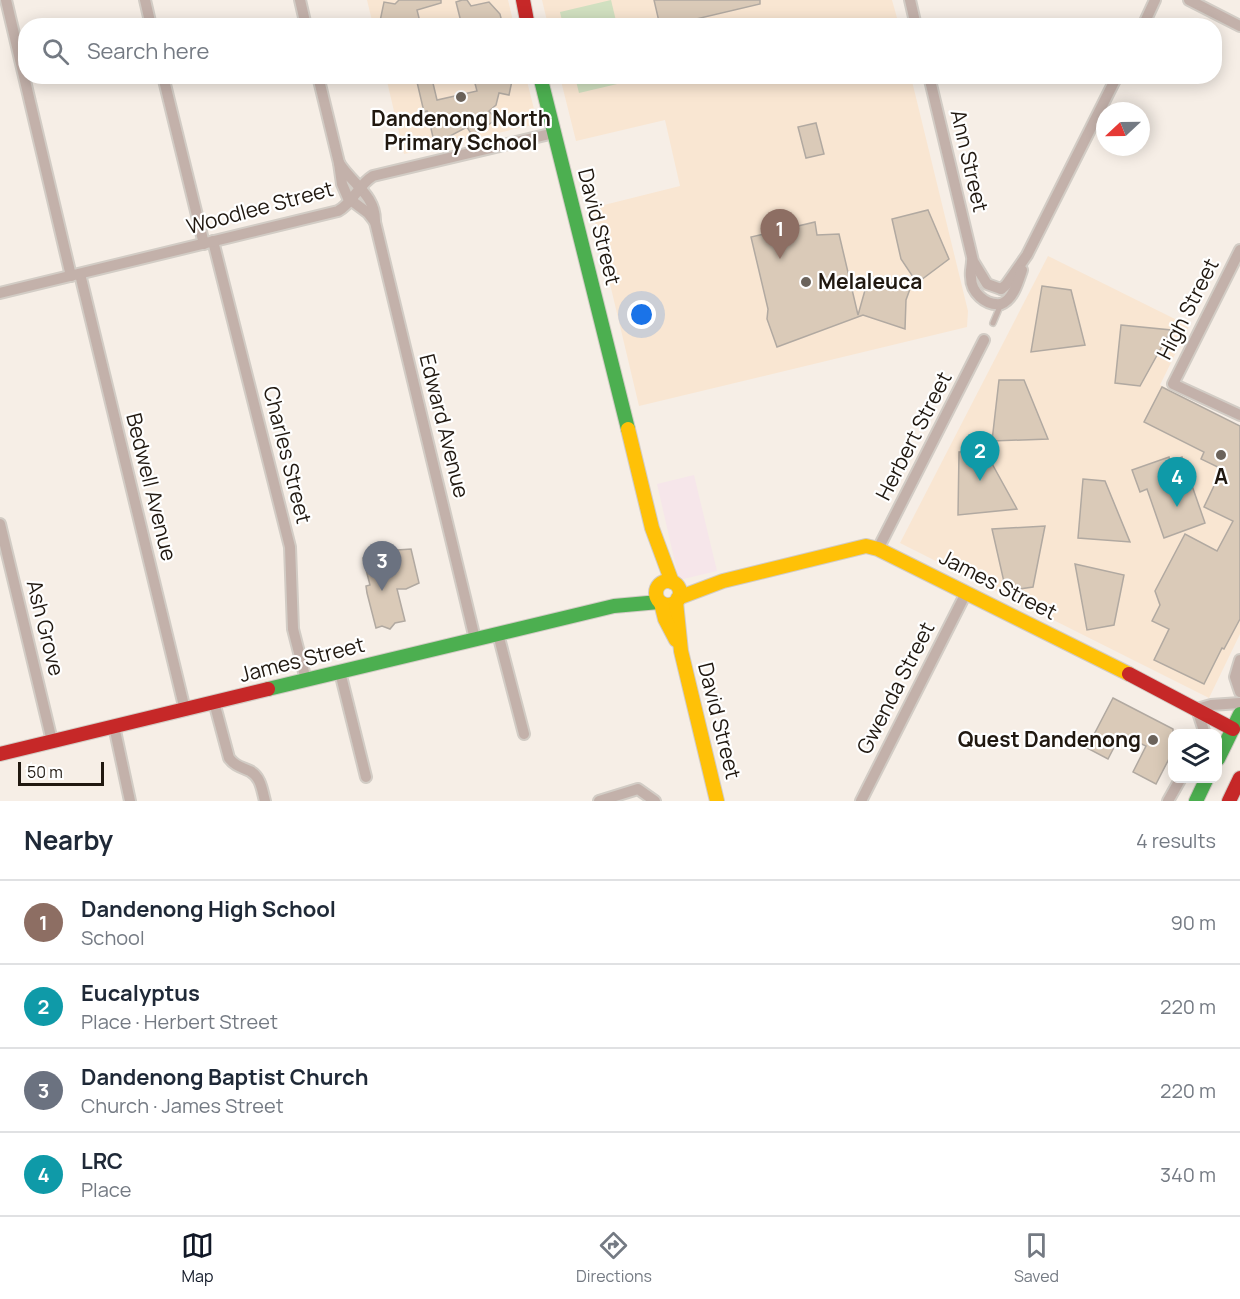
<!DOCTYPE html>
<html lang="en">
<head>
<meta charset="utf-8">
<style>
	:root { --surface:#fff; --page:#f6f6f7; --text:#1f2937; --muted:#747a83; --line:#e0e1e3; --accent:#111827 }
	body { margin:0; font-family:Manrope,sans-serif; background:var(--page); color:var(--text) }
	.controls { position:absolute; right:18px; bottom:18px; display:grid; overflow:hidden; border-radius:12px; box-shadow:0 3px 15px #0003 }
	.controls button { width:54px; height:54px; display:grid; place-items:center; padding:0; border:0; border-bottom:2px solid var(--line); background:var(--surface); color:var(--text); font:30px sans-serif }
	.compass { position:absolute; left:1096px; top:102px; width:54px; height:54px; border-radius:50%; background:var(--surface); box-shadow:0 3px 15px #0003; rotate:248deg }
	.scale { position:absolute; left:18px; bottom:15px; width:86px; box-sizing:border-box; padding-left:6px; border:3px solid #201810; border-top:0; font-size:16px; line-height:21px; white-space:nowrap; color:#201810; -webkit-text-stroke:4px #fff; paint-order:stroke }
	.you { position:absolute; left:642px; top:315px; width:21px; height:21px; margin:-15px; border:4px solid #fff; border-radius:50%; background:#1a73e8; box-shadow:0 0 0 9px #1a73e833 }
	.badge { display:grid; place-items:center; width:39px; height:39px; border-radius:50%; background:var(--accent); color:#fff; font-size:20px; font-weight:700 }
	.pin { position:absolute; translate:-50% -50px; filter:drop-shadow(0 2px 3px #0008) }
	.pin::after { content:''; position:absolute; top:32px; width:21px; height:18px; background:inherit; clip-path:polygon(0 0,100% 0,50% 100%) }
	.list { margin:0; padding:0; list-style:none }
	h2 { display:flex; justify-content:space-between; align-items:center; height:78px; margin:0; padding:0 24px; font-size:26px }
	h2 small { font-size:20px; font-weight:400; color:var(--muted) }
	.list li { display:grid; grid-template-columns:39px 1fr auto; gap:18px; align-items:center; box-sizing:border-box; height:84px; padding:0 24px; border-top:2px solid var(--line) }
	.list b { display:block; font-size:22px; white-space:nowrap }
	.list p { margin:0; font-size:20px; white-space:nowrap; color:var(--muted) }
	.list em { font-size:20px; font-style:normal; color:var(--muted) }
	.icon { flex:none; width:33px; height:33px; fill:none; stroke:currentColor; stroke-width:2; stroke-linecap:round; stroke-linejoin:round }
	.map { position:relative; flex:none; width:1240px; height:801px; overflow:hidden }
	.search { position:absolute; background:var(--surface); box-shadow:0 3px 15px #0003; left:18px; right:18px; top:18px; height:66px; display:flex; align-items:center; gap:15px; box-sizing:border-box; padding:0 21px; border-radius:24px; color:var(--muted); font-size:22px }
	.sheet { height:414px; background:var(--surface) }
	nav { display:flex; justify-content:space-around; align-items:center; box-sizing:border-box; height:84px; border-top:2px solid var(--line); background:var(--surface); font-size:16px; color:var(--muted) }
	nav a { display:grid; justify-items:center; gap:3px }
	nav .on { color:var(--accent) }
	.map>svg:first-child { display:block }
	.commercial { fill:#f6e6ea }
	.built { fill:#f9e6d2 }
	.green { fill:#d1e0c0 }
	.building { fill:#dacab8; stroke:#b1a9a1; stroke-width:1.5 }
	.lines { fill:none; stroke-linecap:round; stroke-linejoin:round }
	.lane-casing { stroke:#d2ccc5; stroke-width:8 }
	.street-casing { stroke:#d2ccc5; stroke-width:14 }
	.fast-casing { stroke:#d2ccc5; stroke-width:16 }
	.slow-casing { stroke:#d2ccc5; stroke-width:16 }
	.jam-casing { stroke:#d2ccc5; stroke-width:16 }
	.lane { stroke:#c3b1aa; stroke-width:5 }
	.street { stroke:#c3b1aa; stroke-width:10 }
	.fast { stroke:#4caf50; stroke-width:14 }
	.slow { stroke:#ffc107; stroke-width:14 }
	.jam { stroke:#c62828; stroke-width:14 }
	.poi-dot { fill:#6b635b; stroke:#fff; stroke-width:2 }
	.labels { text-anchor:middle; stroke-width:4.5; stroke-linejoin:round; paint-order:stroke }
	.poi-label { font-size:21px; font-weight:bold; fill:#201810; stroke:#fff }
	.street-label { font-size:21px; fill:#201810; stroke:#fff }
</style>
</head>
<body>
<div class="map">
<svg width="1240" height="801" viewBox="0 0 1240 801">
	<rect width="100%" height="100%" fill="#f6eee6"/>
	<polygon class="commercial" points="694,475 717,571 679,580 657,484"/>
	<g class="built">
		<polygon points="367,0 508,0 514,25 373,25"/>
		<polygon points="542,0 892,0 899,25 548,25"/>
		<polygon points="386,77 526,77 536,117 533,125 404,154"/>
		<polygon points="560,77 911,77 968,311 967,327 639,406 592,208 680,186 665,120 576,141"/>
		<polygon points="1048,256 1189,326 1160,385 1240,426 1240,634 1209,698 900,543"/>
	</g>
	<g class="green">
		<polygon points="611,0 617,25 563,25 560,12"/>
		<polygon points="575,77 629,77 630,81 579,93"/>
	</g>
	<g class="building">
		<polygon points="399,0 441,0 441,3 417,10 421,26 379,26 384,2 395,4"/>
		<polygon points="462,0 467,0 471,6 489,2 500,14 503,26 462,26 456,2"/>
		<polygon points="654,0 760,0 760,4 679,23 680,26 660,26"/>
		<polygon points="473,76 513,76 509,95 499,93 496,105 489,111 496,119 473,137 467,127 448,137 450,142 435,146 427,111 424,112 417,82 432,79 437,100 477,91"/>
		<polygon points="816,123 824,154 806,158 798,127"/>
		<polygon points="928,210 949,259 917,283 901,259 892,219"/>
		<polygon points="815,222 817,235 839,234 858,315 869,276 910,289 906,300 905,329 863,315 777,347 767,319 768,309 751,237"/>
		<polygon points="1042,286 1071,290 1085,345 1031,352"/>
		<polygon points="1121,325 1171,330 1140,386 1115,383"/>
		<polygon points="999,380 1024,380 1048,439 992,441"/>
		<polygon points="1162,387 1240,426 1240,619 1224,649 1222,648 1204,684 1154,660 1169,629 1152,621 1160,605 1155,591 1185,534 1217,551 1233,521 1204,507 1222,469 1201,459 1204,452 1144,422"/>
		<polygon points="985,451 1017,509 958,515 959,452"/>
		<polygon points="1169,457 1170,462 1182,457 1205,523 1164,538 1147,489 1140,492 1132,470"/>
		<polygon points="1083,479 1105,481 1130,542 1078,538"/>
		<polygon points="1045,526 1033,587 1006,591 992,529"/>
		<polygon points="411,549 419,583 406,589 397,589 405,621 395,623 390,629 382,626 376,628 367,593 366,586 370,585 363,558 380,554 381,558 397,550"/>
		<polygon points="1075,564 1124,575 1114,625 1087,630"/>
		<polygon points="1113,698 1173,729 1173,751 1156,784 1133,772 1146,746 1121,734 1108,759 1087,748"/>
	</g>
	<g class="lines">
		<defs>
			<polyline id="lane" points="993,323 1001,304"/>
			<g id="street">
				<polyline points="6,0 71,276"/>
				<polyline points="145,0 151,26"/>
				<polyline points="300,0 306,26"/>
				<polyline points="910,0 916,26"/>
				<polyline points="1189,0 1240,26"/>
				<polyline points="1143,26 1155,0"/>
				<polyline points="163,76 204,244"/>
				<polyline points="318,76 339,163 342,184 348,198 368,213 375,222"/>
				<polyline points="929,76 973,261 987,284 1001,289"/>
				<path d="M339,163C352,184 376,195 375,222L475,639"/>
				<polyline points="213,241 290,547 293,629 306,680"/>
				<polyline points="1240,250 1173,384 1240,415"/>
				<path d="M972,261C972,266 970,272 971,277C971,292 985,306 1001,304"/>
				<polyline points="80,274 185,710"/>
				<polyline points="1001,289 1006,285 1027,255 1117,76"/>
				<path d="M0,293L338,211C353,203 358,185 373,176L554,133"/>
				<path d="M1001,304C1013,300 1018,282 1022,270"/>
				<polyline points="0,524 52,741"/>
				<polyline points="878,549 984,340"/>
				<polyline points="498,634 524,734"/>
				<polyline points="1240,660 1235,677 1240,692"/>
				<polyline points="340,672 366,777"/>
				<path d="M214,702L229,758C235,766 241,767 250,771C261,777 262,790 265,801"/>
				<polyline points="114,726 130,801"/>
				<polyline points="1205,734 1197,709 1211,705 1240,703"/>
				<polyline points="599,801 638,789 655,801"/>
				<polyline points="861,801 966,593"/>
				<polyline points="1168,801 1181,778"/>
			</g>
			<g id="fast">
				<polyline points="540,76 628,429"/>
				<polyline points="268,689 614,606 659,602"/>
				<polyline points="1218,759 1240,714"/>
				<polyline points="1196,801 1207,778"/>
			</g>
			<g id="slow">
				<polyline points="628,429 652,528 672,582"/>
				<circle cx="668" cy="593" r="12"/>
				<polyline points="678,598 723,581 866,546 878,549 1129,674"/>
				<polyline points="676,602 681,651 717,801"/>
				<polyline points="661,603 665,619 676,640"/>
			</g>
			<g id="jam">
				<polyline points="523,0 528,26"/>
				<polyline points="1129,674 1233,729"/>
				<polyline points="0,754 268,689"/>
				<polyline points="1229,801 1240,778"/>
			</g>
		</defs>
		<use href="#lane" class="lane-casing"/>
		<use href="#street" class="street-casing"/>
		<use href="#fast" class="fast-casing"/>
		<use href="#slow" class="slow-casing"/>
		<use href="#jam" class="jam-casing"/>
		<use href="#lane" class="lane"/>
		<use href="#street" class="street"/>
		<use href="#fast" class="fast"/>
		<use href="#slow" class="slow"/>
		<use href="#jam" class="jam"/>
	</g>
	<g class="poi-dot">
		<circle cx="461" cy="97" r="6"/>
		<circle cx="806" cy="282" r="6"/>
		<circle cx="1221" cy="455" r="6"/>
		<circle cx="1153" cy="740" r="6"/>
	</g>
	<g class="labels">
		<g class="poi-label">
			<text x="461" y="126">Dandenong North<tspan x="461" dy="24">Primary School</tspan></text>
			<text x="818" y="289" text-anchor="start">Melaleuca</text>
			<text x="1221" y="484">A</text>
			<text x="1141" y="747" text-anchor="end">Quest Dandenong</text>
		</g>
		<g class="street-label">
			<text transform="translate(969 161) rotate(77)" y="7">Ann Street</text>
			<text transform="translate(260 208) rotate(-15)" y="7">Woodlee Street</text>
			<text transform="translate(599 227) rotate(76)" y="7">David Street</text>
			<text transform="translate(1188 309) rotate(-63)" y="7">High Street</text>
			<text transform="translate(444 426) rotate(76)" y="7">Edward Avenue</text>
			<text transform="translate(914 436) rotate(-63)" y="7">Herbert Street</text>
			<text transform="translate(287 455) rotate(76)" y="7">Charles Street</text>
			<text transform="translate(151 487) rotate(76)" y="7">Bedwell Avenue</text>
			<text transform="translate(998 585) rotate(27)" y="7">James Street</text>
			<text transform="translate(45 628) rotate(76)" y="7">Ash Grove</text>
			<text transform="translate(302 660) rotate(-14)" y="7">James Street</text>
			<text transform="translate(896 688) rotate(-63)" y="7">Gwenda Street</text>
			<text transform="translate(719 721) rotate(76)" y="7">David Street</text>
		</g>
	</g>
</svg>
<div class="controls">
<button><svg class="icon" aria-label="layers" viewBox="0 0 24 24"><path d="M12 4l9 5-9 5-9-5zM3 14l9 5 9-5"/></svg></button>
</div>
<svg class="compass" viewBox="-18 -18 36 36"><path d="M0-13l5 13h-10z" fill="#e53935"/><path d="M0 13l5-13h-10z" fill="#747a83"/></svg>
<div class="scale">50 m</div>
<div class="you"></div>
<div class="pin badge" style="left:780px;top:259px;background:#8d6e63">1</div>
<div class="pin badge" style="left:980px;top:481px;background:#0f9aa8">2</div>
<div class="pin badge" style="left:382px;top:591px;background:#6b7280">3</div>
<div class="pin badge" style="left:1177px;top:507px;background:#0f9aa8">4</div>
<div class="search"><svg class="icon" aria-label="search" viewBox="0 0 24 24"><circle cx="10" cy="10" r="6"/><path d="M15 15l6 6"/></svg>Search here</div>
</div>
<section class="sheet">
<h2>Nearby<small>4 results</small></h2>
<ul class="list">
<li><span class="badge" style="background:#8d6e63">1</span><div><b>Dandenong High School</b><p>School</p></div><em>90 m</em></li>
<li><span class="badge" style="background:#0f9aa8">2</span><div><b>Eucalyptus</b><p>Place · Herbert Street</p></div><em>220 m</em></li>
<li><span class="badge" style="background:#6b7280">3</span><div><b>Dandenong Baptist Church</b><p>Church · James Street</p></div><em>220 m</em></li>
<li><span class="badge" style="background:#0f9aa8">4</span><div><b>LRC</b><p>Place</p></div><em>340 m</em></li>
</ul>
</section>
<nav>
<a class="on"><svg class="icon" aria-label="map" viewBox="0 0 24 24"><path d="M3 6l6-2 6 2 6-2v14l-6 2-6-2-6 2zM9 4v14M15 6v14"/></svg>Map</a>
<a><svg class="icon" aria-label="directions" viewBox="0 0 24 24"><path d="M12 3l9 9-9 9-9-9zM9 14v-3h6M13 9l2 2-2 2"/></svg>Directions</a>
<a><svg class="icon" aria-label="saved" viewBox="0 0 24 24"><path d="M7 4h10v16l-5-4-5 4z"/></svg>Saved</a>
</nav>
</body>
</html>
